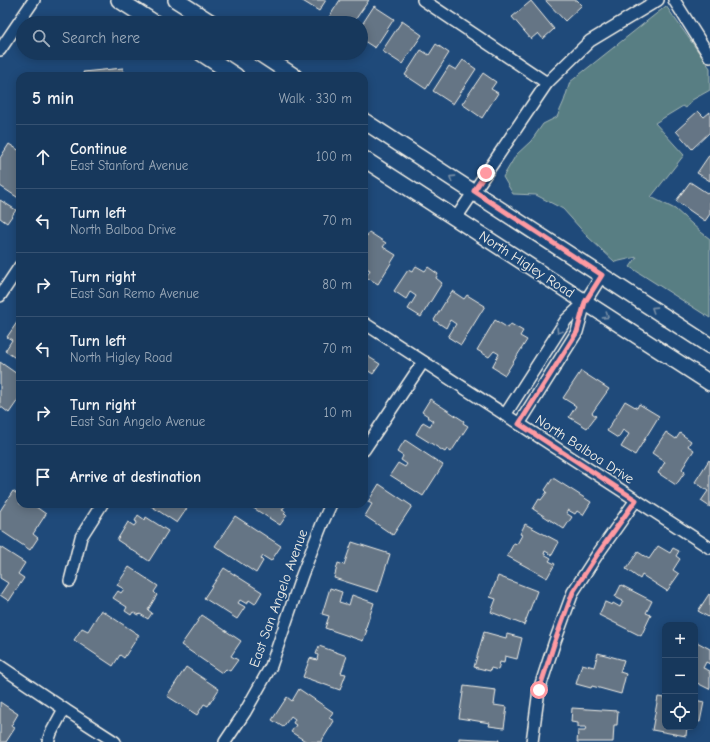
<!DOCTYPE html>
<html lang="en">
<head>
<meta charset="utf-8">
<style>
	:root { --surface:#17385c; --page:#203f62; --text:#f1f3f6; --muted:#9eacbb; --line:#365272 }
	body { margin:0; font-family:"Comic Neue",sans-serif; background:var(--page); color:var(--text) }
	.controls { position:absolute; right:12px; bottom:12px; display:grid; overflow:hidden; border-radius:8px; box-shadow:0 2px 10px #0003 }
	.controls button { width:36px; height:36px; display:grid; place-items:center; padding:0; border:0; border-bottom:1px solid var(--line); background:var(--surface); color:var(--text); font:20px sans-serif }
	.stop { position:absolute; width:12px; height:12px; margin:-9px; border:3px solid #ff9aa2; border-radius:50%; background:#fff }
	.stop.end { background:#ff9aa2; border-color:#fff; box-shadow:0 1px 4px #0008 }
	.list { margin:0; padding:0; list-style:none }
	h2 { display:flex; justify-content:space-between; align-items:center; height:52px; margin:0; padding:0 16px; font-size:17px }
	h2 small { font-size:13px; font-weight:400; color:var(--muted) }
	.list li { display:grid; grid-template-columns:26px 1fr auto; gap:12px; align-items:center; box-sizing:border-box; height:64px; padding:0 16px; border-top:1px solid var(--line) }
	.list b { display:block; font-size:15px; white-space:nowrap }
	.list p { margin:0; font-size:13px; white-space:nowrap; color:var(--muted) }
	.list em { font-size:13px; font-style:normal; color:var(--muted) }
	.icon { flex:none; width:22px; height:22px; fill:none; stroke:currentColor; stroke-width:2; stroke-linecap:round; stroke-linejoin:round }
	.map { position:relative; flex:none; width:710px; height:742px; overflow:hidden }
	.search { position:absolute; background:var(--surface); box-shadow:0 2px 10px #0003; left:16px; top:16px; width:352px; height:44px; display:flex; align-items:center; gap:10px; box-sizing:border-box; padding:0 14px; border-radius:22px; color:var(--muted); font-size:15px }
	.panel { position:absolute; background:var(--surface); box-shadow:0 2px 10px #0003; left:16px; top:72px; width:352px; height:436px; border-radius:12px }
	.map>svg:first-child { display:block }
	.green { fill:#597e83; stroke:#a6b8b6 }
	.building { fill:#657485; stroke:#f4f1e8 }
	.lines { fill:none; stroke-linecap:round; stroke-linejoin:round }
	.minor-casing { stroke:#f4f1e8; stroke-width:14 }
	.secondary-casing { stroke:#f4f1e8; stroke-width:18 }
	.minor { stroke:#1f4a7a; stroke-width:11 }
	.secondary { stroke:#1f4a7a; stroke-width:15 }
	.oneway { stroke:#748da6 }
	.route { stroke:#ff9aa2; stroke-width:5 }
	.labels { text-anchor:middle; stroke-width:3.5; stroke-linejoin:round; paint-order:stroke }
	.street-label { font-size:14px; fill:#f4f1e8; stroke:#1f4a7a }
</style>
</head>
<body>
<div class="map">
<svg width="710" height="742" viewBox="0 0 710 742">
	<rect width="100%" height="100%" fill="#1f4a7a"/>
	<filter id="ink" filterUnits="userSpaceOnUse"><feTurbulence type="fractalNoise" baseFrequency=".025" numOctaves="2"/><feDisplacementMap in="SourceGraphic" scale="8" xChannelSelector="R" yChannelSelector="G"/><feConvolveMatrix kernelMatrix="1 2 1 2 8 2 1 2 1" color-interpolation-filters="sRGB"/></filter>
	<g filter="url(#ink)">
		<polygon class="green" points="666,6 710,68 710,90 692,100 686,108 683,106 655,123 684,155 651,197 675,209 701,232 710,239 710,318 630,267 637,257 615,262 588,237 563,209 536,195 513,194 503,177 516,155 531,141 543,124 557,117 564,101 570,82"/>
		<g class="building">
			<polygon points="301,0 326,0 319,11"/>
			<polygon points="340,0 369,0 353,23 328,23 326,22"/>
			<polygon points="545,0 577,0 582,5 565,21"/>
			<polygon points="531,1 554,29 543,39 538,33 531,39 512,17"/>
			<polygon points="374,6 394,19 375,48 361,39 361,26"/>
			<polygon points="402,21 422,35 402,64 382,51"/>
			<polygon points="436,44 449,53 426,89 405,75 421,50 429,55"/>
			<polygon points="463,60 476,69 453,104 433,91 449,66 456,70"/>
			<polygon points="123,68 124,76 84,76 83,72"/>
			<polygon points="483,73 496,82 491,89 498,93 482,118 462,104"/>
			<polygon points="698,111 704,117 710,112 710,132 692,149 676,131"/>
			<polygon points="9,144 20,151 20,199 0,186 0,158"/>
			<polygon points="710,154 710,181 697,173"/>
			<polygon points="690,182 710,195 710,214 705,221 676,201"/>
			<polygon points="0,200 16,210 7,223 0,218"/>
			<polygon points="369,232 386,243 383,247 396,255 378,284 366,277 370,270 364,267 364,237 365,235 367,236"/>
			<polygon points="416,266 425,271 428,267 438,274 436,278 442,283 421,317 408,309 416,296 410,292 406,299 394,291 408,270 412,272"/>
			<polygon points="452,291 464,299 467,295 485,306 461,345 448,337 456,324 450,320 446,328 434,320"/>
			<polygon points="20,318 20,361 5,351 12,340 7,337"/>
			<polygon points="495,320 508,328 511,324 523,331 520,336 527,340 505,375 492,367 499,354 494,351 489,357 477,350"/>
			<polygon points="364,354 380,364 373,374 367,370 364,375"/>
			<polygon points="0,362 20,376 20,397 9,413 0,406"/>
			<polygon points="581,371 609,389 592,413 596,416 587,428 569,417 576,406 563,398"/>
			<polygon points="430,399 464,421 463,423 468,426 451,452 447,449 445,452 416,434 423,422 430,426 433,421 427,417 428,416 422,412"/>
			<polygon points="625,401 637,408 639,404 659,416 635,455 621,447 629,434 623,430 618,438 607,431"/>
			<polygon points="666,432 676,439 680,433 691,441 688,446 694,450 682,469 685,472 676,485 658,473 665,462 652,453"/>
			<polygon points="405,440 443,465 423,496 390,475 398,463 405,467 407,464 401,460 403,456 397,452"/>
			<polygon points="709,460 710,461 710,507 701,501 708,491 695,482"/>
			<polygon points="553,478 591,502 583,515 577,511 575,514 568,510 566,513 572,517 564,529 533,509 539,499 541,500 547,492 545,490"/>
			<polygon points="379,484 412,506 393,535 365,516 372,504 368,502"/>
			<polygon points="13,491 20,496 20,504 32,504 46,514 33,534 38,538 30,550 0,530 0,511"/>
			<polygon points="148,504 190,504 177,523"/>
			<polygon points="247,504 282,504 285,506 282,510 286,512 284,514 287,515 280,525"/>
			<polygon points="138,515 145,520 146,517 168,531 149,561 117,540 128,522 134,526 137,522 135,521"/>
			<polygon points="235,516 281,546 271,561 263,556 261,559 263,561 256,573 215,546"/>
			<polygon points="525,524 559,542 552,555 545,551 544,554 551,558 549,561 555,564 547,578 507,556 514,543 517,544 522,535 520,534"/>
			<polygon points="352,542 390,554 378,592 334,578 338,563 344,565"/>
			<polygon points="658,546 670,553 673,548 679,551 676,556 680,559 673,570 679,574 667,591 642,575 640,579 626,569 638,552 649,559"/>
			<polygon points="0,547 25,563 18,574 24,578 9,601 0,595 8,583 0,578"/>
			<polygon points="129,567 158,586 154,592 157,595 148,610 152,613 148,619 140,614 139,615 133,612 131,615 125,611 127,607 113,598 118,591 121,593 124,589 117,585"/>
			<polygon points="224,568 262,592 255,604 249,600 247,604 240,600 238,603 245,607 237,619 204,598"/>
			<polygon points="498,576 537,591 524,625 491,612 496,599 490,597"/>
			<polygon points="621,585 652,601 646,613 651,615 641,636 599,615 605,602 612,605 613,603 620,607 623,601 615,597"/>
			<polygon points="330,588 342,592 339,602 349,605 352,595 374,603 365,630 367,630 363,641 325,628 329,616 322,614"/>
			<polygon points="709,594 710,595 710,618 698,611"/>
			<polygon points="101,610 139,635 124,658 120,655 113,666 74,640 82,628 88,631"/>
			<polygon points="202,615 241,641 231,656 238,660 230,671 226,669 222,673 181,645"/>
			<polygon points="484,632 506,638 507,634 522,638 517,659 505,656 504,663 500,662 498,670 491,668 490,671 474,667"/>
			<polygon points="695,641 710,649 710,664 706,662 703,668 710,671 709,673 710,673 710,687 709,689 695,682"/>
			<polygon points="319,646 347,656 341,673 346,674 340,690 303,677 310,658 317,660 318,655 316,654"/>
			<polygon points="598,653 624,660 620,672 626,674 621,694 592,686 591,688 576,684 582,664 594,667"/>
			<polygon points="186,667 219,689 208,706 204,704 197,715 167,696"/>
			<polygon points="464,686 496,690 494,705 507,707 504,728 489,726 490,723 459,718"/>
			<polygon points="299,689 333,712 329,718 334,721 321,742 307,742 291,732 296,725 293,723 295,719 291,716 283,727 272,720 287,697 292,701"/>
			<polygon points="658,697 665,698 665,727 687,727 686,736 652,730"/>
			<polygon points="695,700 704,702 700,722 695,721"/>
			<polygon points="0,702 18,714 11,726 15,728 6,742 0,742"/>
			<polygon points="572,708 618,711 617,725 614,725 613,742 577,742 578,731 585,731 586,727 578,727 578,723 571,722"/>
			<polygon points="459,738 500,740 499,742 459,742"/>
		</g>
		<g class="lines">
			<defs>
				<g id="minor">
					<polyline points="423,0 547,83"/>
					<polyline points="674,0 710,57"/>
					<polyline points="0,50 34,0"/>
					<polyline points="456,218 547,83 590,41 658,0"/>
					<polyline points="0,296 20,266"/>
					<polyline points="364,323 710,548"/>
					<polyline points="505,415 566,320 585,302 602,275"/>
					<polyline points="519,424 577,332 585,303"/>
					<polyline points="364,450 423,362"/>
					<polyline points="70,581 81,537 102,504"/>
					<polyline points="0,666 64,709 115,742"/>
					<polyline points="48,742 51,733 64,709"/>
					<polyline points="225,742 245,712 271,666 302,575 322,524 331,504"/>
					<polyline points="532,742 539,690 555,641 573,592 597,555 636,500"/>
				</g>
				<g id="secondary">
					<polyline points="119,0 155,23"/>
					<polyline points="176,0 212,23"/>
					<polyline points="201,53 236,76"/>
					<polyline points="259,53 294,76"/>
					<polyline points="364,121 710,346"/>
					<polyline points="364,159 710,383"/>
				</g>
			</defs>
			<use href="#minor" class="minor-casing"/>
			<use href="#secondary" class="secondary-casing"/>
			<use href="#minor" class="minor"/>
			<use href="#secondary" class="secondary"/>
		</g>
		<defs><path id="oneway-chevron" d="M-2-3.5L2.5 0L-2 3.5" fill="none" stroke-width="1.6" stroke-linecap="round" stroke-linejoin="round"/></defs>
		<g class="oneway">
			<use href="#oneway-chevron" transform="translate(452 178) rotate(-147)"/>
			<use href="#oneway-chevron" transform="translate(654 309) rotate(-147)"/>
			<use href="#oneway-chevron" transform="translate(606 316) rotate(33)"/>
			<use href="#oneway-chevron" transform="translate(559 331) rotate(123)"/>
		</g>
	</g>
	<g class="lines" filter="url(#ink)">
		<polyline class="route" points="486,173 474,191 602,275 585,302 577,332 519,424 636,500 597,555 573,592 555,641 539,690"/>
	</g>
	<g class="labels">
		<g class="street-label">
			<text transform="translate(527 264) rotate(33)" y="5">North Higley Road</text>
			<text transform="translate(585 449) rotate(33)" y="5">North Balboa Drive</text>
			<text transform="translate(278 598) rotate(-70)" y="5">East San Angelo Avenue</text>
		</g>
	</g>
</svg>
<div class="controls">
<button>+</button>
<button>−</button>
<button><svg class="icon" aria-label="locate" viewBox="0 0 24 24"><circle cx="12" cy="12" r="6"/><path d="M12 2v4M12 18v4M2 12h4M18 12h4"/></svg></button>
</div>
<div class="stop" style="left:539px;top:690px"></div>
<div class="stop end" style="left:486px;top:173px"></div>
<div class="search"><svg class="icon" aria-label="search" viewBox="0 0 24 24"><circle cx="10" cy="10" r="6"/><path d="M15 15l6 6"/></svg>Search here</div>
<section class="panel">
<h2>5 min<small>Walk · 330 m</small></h2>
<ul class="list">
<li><svg class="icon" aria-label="ahead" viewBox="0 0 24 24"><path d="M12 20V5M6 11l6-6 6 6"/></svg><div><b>Continue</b><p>East Stanford Avenue</p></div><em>100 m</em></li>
<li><svg class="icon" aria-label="left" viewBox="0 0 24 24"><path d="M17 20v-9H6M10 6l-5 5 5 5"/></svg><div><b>Turn left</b><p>North Balboa Drive</p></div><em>70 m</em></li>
<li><svg class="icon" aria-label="right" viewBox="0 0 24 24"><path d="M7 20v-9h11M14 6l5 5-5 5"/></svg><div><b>Turn right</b><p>East San Remo Avenue</p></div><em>80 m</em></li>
<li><svg class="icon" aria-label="left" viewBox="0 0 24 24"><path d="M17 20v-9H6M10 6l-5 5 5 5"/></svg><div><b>Turn left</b><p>North Higley Road</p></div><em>70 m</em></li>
<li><svg class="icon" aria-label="right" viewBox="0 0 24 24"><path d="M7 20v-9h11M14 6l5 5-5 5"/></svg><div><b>Turn right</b><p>East San Angelo Avenue</p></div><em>10 m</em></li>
<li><svg class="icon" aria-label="arrive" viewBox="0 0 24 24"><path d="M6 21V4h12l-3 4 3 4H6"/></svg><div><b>Arrive at destination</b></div></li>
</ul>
</section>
</div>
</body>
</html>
